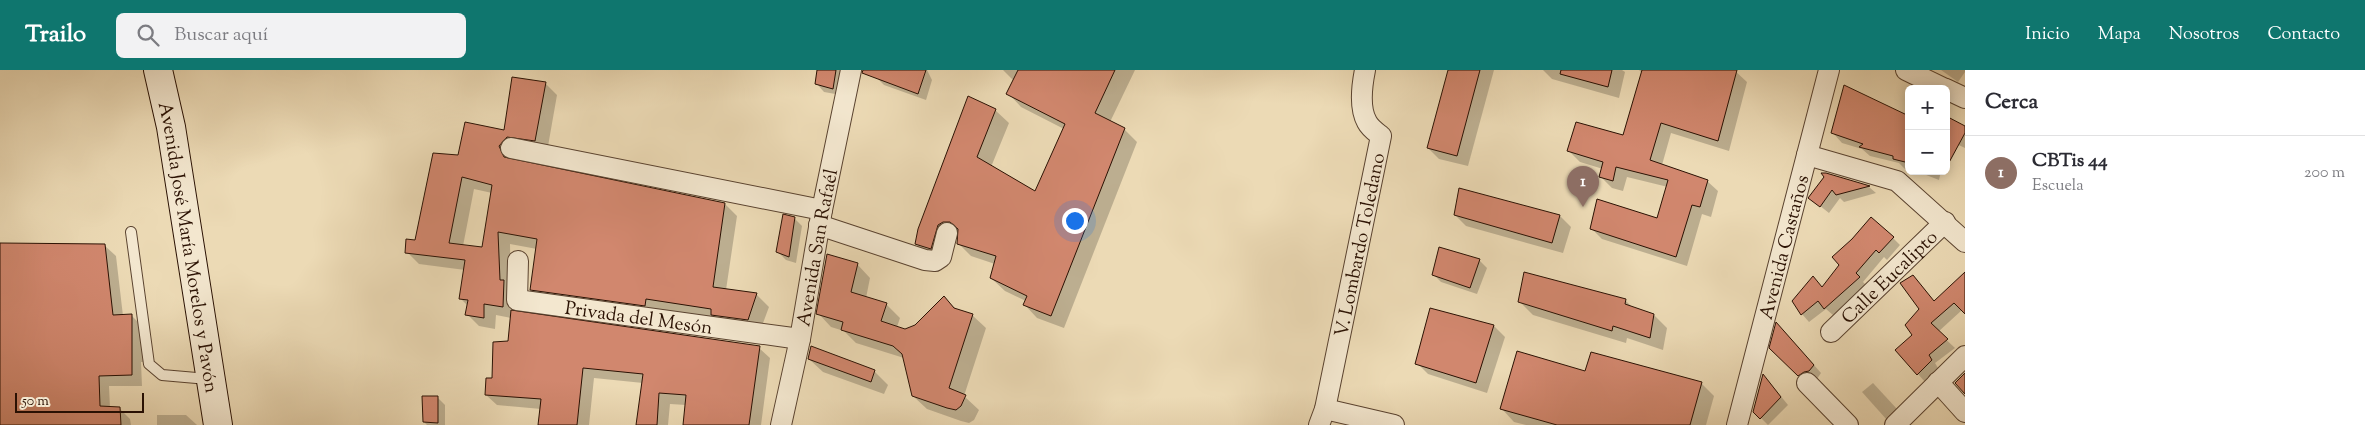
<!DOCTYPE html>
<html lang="es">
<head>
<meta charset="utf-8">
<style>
	:root { --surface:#fff; --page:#f2f2f3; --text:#2b2b33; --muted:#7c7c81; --line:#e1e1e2; --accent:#0f766e }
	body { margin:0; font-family:"Sorts Mill Goudy",serif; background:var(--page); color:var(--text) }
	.controls { position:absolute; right:15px; top:15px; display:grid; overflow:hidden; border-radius:8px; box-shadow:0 2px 12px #0003 }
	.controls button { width:45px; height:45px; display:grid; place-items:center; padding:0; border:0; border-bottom:1px solid var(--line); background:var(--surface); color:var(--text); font:25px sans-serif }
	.scale { position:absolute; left:15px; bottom:12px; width:129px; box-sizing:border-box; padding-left:5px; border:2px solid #2a1103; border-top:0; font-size:14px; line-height:18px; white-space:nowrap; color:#2a1103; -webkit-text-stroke:4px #f3e7cf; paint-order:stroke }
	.you { position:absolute; left:1074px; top:150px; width:18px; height:18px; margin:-12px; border:4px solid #fff; border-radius:50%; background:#1a73e8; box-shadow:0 0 0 8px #1a73e833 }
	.badge { display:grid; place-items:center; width:32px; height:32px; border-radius:50%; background:var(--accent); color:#fff; font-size:16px; font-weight:700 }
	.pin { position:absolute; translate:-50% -41px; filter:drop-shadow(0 1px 2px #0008) }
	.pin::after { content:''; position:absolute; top:26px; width:18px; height:15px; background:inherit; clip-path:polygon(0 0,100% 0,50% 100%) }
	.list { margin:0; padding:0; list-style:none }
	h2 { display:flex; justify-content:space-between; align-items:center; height:65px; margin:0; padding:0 20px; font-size:21px }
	h2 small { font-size:16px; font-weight:400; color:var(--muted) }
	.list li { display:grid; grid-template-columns:32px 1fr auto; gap:15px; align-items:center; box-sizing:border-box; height:75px; padding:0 20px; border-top:1px solid var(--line) }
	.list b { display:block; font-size:19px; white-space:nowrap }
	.list p { margin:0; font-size:16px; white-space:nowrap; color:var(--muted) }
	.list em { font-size:16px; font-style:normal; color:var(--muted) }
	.icon { flex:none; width:28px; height:28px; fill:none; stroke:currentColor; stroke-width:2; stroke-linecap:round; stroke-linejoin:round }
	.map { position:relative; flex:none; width:1965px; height:355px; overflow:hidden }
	header { display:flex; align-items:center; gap:30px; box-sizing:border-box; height:70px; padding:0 25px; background:var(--accent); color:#fff }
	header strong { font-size:24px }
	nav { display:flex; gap:28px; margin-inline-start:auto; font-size:18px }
	.search { width:350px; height:45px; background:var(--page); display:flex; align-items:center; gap:12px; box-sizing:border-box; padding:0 18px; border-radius:8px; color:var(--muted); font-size:19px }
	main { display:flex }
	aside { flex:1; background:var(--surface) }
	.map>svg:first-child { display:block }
	.shadow { fill:#0003; fill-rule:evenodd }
	.building { fill:#d1876e; stroke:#2a1103; fill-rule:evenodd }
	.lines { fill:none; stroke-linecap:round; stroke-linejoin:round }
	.lane-casing { stroke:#5a4330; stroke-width:12 }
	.street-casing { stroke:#5a4330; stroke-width:22 }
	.secondary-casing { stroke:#2a1103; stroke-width:30 }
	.lane { stroke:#f3e7cf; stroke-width:10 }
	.street { stroke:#f3e7cf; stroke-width:20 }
	.secondary { stroke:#f3e7cf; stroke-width:28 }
	.labels { text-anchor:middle; stroke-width:4; stroke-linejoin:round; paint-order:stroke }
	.street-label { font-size:19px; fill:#2a1103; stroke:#f3e7cf }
</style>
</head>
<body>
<header>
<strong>Trailo</strong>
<div class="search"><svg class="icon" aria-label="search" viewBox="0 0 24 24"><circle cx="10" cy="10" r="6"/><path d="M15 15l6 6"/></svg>Buscar aquí</div>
<nav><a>Inicio</a><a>Mapa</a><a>Nosotros</a><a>Contacto</a></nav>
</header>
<main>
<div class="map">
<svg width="1965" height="355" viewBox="0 0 1965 355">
	<rect width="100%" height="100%" fill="#ecdab5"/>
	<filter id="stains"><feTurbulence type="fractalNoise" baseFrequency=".004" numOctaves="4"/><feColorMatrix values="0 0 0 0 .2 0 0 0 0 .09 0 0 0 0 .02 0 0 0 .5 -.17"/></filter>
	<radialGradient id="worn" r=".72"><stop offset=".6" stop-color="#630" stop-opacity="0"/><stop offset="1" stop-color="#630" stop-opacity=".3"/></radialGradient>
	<g class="shadow">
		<polygon points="819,0 844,0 841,25 824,22 817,14"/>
		<polygon points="873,0 927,0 932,10 926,30 884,15 876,7"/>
		<polygon points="1003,0 1135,0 1110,52 1124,59 1137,72 1064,258 1037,248 1024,234 1026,231 1005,221 991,208 995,194 971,186 958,173 959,165 952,167 929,187 916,174 995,40 1009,53 991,97 1036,123 1064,59 1021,37 1008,23 1014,11"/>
		<polygon points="1449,0 1494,0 1468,96 1439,89 1428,78"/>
		<polygon points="1543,0 1622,0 1625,2 1619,28 1552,9"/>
		<polygon points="1639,0 1734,0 1747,12 1729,81 1671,63 1662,95 1707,111 1718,121 1711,147 1702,144 1687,196 1602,169 1591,158 1658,150 1668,117 1627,107 1623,121 1612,118 1601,107 1603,99 1580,92 1569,81 1624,67 1642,3"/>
		<polygon points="1941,0 1965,0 1965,2 1958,12"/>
		<path d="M545,13L557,25L547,82L511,88L512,92L725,134L737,146L726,220L757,225L769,237L760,261L543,231L531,219L537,179L510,174L511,220L515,224V242L759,278L770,288L761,355H684L686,335L670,334L668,355H638L643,313L594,308L589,355H540L541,339L497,335L486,325L509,272L511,248L496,245L495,259L479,256L467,244L468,236L460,228L465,200L419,194L407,182L416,171L459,86L505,61ZM474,119L492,123L483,178L463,176Z"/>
		<polygon points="1909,47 1909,101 1941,101 1939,110 1921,103 1920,105 1906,100 1899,93 1870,86 1862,79 1842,73 1833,63"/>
		<polygon points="1965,57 1965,78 1946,69"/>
		<polygon points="1824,105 1869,117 1876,123 1844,132 1840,128 1829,143 1810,128 1825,107"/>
		<polygon points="1455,145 1560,146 1571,157 1563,183 1466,156"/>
		<polygon points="794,148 802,156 796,193 786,190 778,182"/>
		<polygon points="1893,168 1900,175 1887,190 1884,187 1863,212 1867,216 1833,245 1826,239 1809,252 1802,244 1793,231 1813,208 1823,218"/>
		<polygon points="0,174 104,175 116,186 123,246 132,246 143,257 144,292 141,292 142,316 109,316 110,338 119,338 130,349 131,355 0,355"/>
		<polygon points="1479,190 1487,198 1477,224 1441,212 1433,204"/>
		<polygon points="857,194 870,208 866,228 886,234 900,248 897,257 905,260 916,256 944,227 956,239 972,245 986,258 964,326 979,340 974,350 969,353 961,351 927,339 913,326 904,288 856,273 844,261 831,257 818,243"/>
		<polygon points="1913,206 1935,232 1965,209 1965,242 1962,240 1938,262 1955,278 1935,293 1938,298 1925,312 1918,304 1914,265 1921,239"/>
		<polygon points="1625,230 1633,238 1654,245 1667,258 1663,280 1627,268 1626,273 1533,245 1519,231"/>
		<polygon points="1431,240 1494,256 1505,267 1487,323 1428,304 1417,293"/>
		<polygon points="1784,261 1821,303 1817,309 1806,313 1771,277"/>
		<polygon points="809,289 874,301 888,315 884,324 823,302"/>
		<polygon points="1586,302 1701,313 1714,326 1706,355 1526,355 1514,352 1502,339"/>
		<polygon points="1770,313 1788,335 1768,355 1754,341"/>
		<polygon points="1873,313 1897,339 1887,350 1862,322"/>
		<polygon points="437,327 445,335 445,355 427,355 424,352"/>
		<polygon points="157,345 186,345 197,355 157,355"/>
	</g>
	<g class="building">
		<polygon points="817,0 836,0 833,19 815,14"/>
		<polygon points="863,0 926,0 918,24 862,3"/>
		<polygon points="1018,0 1115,0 1095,43 1125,58 1051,246 1023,235 1027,226 990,208 996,186 957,174 958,159 950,152 943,152 938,155 931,179 915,174 918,159 968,26 996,39 977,87 1035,121 1065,54 1006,24"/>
		<polygon points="1448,0 1480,0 1457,86 1427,78"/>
		<polygon points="1561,0 1612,0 1608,17 1560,4"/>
		<polygon points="1642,0 1737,0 1718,71 1661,53 1650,90 1708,110 1700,137 1692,135 1676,187 1590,159 1597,129 1657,148 1668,110 1616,97 1613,111 1599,107 1603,92 1567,81 1576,52 1623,65"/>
		<path d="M512,7L546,12L535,71L507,67L499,76L504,87L725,133L713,217L757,223L748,250L711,245V239L646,229L645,236L530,220L537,169L498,162L500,210H504L503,237L484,234V248L465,245L468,230L459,229L465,190L405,183L406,169L415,170L433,83L458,85L465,52L504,60ZM462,107L492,115L482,177L449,173Z"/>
		<polygon points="1844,15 1909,46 1909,93 1893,89 1893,86 1859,77 1863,74 1831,63"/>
		<polygon points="1946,46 1965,56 1965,63 1946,98"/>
		<polygon points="1821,103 1826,103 1870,116 1836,125 1832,120 1820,137 1808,128 1824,107"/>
		<polygon points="1459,118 1560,145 1552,173 1454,145"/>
		<polygon points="783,144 795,147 789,187 776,182"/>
		<polygon points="1871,147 1894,167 1879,183 1876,180 1856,203 1860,207 1824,239 1818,231 1801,245 1792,231 1813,206 1822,217 1839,195 1832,187 1852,169"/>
		<polygon points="0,173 105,174 113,245 132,244 132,305 99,306 100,336 120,337 121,355 0,355"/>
		<polygon points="1439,177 1480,189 1470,218 1432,205"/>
		<polygon points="827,184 858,193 851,222 887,233 881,251 905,259 915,255 944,226 954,238 973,244 949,318 966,325 961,336 956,340 947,338 912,326 902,284 893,276 841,260 843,252 816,244"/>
		<polygon points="1524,202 1626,229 1625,234 1654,244 1650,268 1613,256 1612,261 1518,232"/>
		<polygon points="1965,202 1965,244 1954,233 1931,253 1948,269 1929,285 1932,290 1917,305 1895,280 1912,265 1905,255 1919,239 1900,213 1913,205 1934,231"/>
		<polygon points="1430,238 1494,255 1476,313 1415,294"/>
		<polygon points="511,240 760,276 749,355 683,355 686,325 659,323 657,355 636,355 643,304 583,298 577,355 538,355 541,329 485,325 486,308 492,308 493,272 508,271"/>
		<polygon points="1776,252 1814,295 1809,301 1804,302 1798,306 1769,278"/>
		<polygon points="811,276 875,300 871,312 808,289"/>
		<polygon points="1517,281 1585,301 1591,282 1702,312 1690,355 1557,355 1500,339"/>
		<polygon points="1965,303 1965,324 1955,313"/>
		<polygon points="1763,304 1781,327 1760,349 1753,342"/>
		<polygon points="422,326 438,326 438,353 423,352"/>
	</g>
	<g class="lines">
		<defs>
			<polyline id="lane" points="131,162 149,294 162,305 208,309"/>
			<g id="street">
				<polyline points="1906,0 1945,19"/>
				<polyline points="1946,19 1965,28"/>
				<polyline points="511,78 822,140"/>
				<polyline points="1807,85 1897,111 1965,172"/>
				<polyline points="819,155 925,190 935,191 941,187 947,163"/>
				<path id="s1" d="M518,191L517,230L800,269"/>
				<path id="s2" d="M1831,262L1945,152"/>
				<polyline points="1938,312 1965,342"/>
				<polyline points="1807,313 1848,355"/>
				<polyline points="1325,339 1394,355"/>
				<path id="s3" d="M781,355L800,269L822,140L851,0"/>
				<path id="s4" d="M1319,355L1325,339L1381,66C1376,62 1370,58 1367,52C1359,38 1362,15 1365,0"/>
				<path id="s5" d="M1737,355L1829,0"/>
				<polyline points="1895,355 1965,286"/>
			</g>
			<g id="secondary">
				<path id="s6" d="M158,0L171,57L218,355"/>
			</g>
		</defs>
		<use href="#lane" class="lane-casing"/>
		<use href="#street" class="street-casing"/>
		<use href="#secondary" class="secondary-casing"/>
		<use href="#lane" class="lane"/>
		<use href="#street" class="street"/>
		<use href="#secondary" class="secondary"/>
	</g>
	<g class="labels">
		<g class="street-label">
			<text dy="7" stroke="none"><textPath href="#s4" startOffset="185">V. Lombardo Toledano</textPath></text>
			<text dy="7" stroke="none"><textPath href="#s6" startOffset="180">Avenida José María Morelos y Pavón</textPath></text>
			<text dy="7" stroke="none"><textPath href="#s3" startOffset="181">Avenida San Rafaél</textPath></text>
			<text dy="7" stroke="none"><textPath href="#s5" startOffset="184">Avenida Castaños</textPath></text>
			<text dy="7" stroke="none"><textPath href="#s2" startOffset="80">Calle Eucalipto</textPath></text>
			<text dy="7" stroke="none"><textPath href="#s1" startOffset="162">Privada del Mesón</textPath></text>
		</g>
	</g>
	<rect width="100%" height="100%" filter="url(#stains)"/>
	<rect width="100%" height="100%" fill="url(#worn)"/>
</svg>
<div class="controls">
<button>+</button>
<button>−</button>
</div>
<div class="scale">50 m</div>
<div class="you"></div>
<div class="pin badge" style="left:1583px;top:137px;background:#8d6e63">1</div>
</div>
<aside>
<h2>Cerca<small></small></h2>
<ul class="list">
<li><span class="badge" style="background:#8d6e63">1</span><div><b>CBTis 44</b><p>Escuela</p></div><em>200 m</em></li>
</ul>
</aside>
</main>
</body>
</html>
